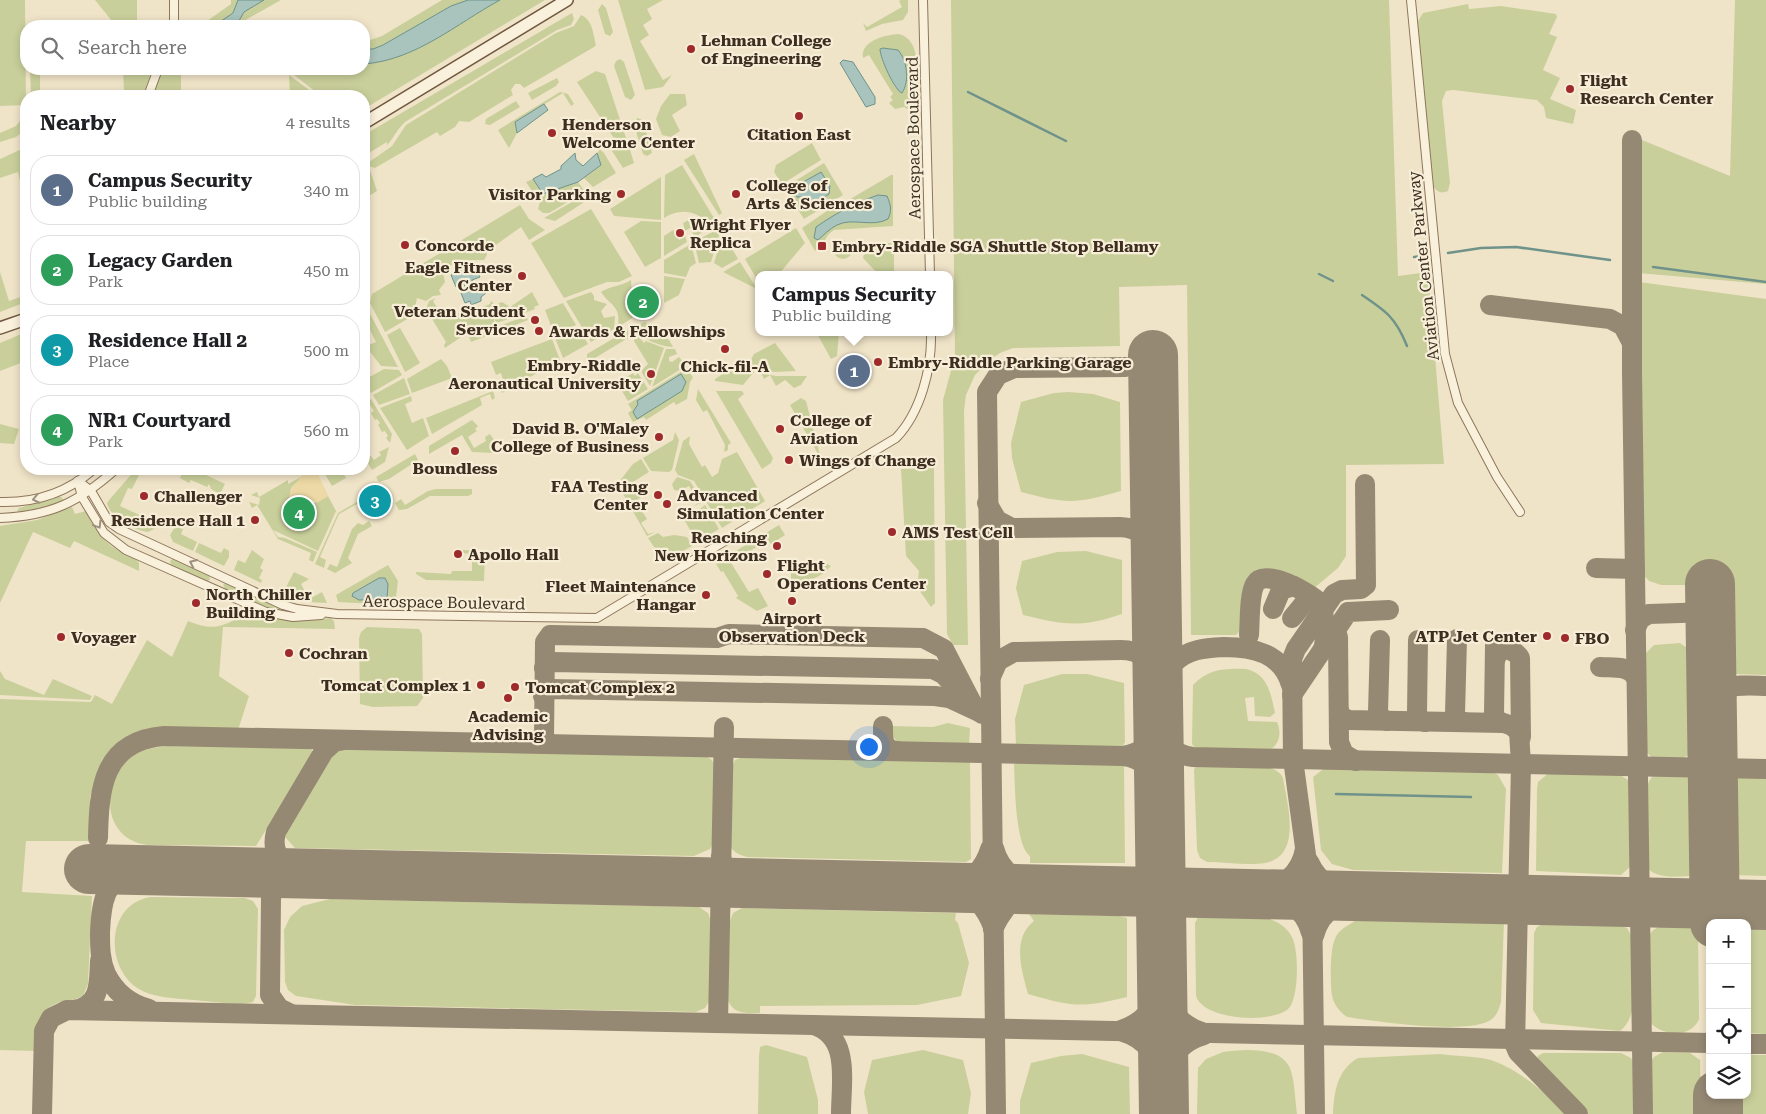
<!DOCTYPE html>
<html lang="en">
<head>
<meta charset="utf-8">
<style>
	:root { --surface:#fff; --page:#f2f2f2; --text:#202124; --muted:#757577; --line:#e0e0e0; --accent:#1a73e8 }
	body { margin:0; font-family:"Roboto Serif",serif; background:var(--page); color:var(--text) }
	.controls { position:absolute; right:15px; bottom:15px; display:grid; overflow:hidden; border-radius:10px; box-shadow:0 2px 8px #0003 }
	.controls button { width:45px; height:45px; display:grid; place-items:center; padding:0; border:0; border-bottom:1px solid var(--line); background:var(--surface); color:var(--text); font:25px sans-serif }
	.you { position:absolute; left:868px; top:746px; width:18px; height:18px; margin:-12px; border:4px solid #fff; border-radius:50%; background:#1a73e8; box-shadow:0 0 0 8px #1a73e833 }
	.badge { display:grid; place-items:center; width:32px; height:32px; border-radius:50%; background:var(--accent); color:#fff; font-size:16px; font-weight:700 }
	.pin { position:absolute; translate:-50% -50%; border:2px solid #fff; box-shadow:0 1px 5px #0006 }
	.popup { position:absolute; left:755px; top:271px; width:198px; height:65px; box-sizing:border-box; display:grid; place-content:center; border-radius:10px; background:var(--surface); filter:drop-shadow(0 1px 4px #0005); font-size:16px; white-space:nowrap; color:var(--muted) }
	.popup b { font-size:19px; color:var(--text) }
	.popup::after { content:''; position:absolute; left:50%; top:100%; margin-left:-10px; border:10px solid transparent; border-top-color:var(--surface) }
	.list { margin:0; padding:0; list-style:none }
	h2 { display:flex; justify-content:space-between; align-items:center; height:65px; margin:0; padding:0 20px; font-size:21px }
	h2 small { font-size:16px; font-weight:400; color:var(--muted) }
	.list li { display:grid; grid-template-columns:32px 1fr auto; gap:15px; align-items:center; box-sizing:border-box; height:70px; margin:0 10px 10px; padding:0 10px; border:1px solid var(--line); border-radius:20px }
	.list b { display:block; font-size:19px; white-space:nowrap }
	.list p { margin:0; font-size:16px; white-space:nowrap; color:var(--muted) }
	.list em { font-size:16px; font-style:normal; color:var(--muted) }
	.icon { flex:none; width:28px; height:28px; fill:none; stroke:currentColor; stroke-width:2; stroke-linecap:round; stroke-linejoin:round }
	.map { position:relative; flex:none; width:1766px; height:1114px; overflow:hidden }
	.search { position:absolute; background:var(--surface); box-shadow:0 2px 8px #0003; left:20px; top:20px; width:350px; height:55px; display:flex; align-items:center; gap:12px; box-sizing:border-box; padding:0 18px; border-radius:20px; color:var(--muted); font-size:19px }
	.panel { position:absolute; background:var(--surface); box-shadow:0 2px 8px #0003; left:20px; top:90px; width:350px; height:385px; border-radius:20px }
	.map>svg:first-child { display:block }
	.green { fill:#c9cf9b }
	.sand { fill:#ecd9a5 }
	.water { fill:#a9c4bc; stroke:#6f938a }
	.lines { fill:none; stroke-linecap:round; stroke-linejoin:round }
	.stream { stroke:#6f938a; stroke-width:2.5 }
	.taxiway { stroke:#968974; stroke-width:20 }
	.runway { stroke:#968974; stroke-width:50 }
	.minor-casing { stroke:#8d765c; stroke-width:10 }
	.secondary-casing { stroke:#6f573f; stroke-width:14 }
	.minor { stroke:#faf1dc; stroke-width:8 }
	.secondary { stroke:#faf1dc; stroke-width:11 }
	.oneway { stroke:#9c907e }
	.poi-dot { fill:#9e2a2b; stroke:#f7eed8; stroke-width:2 }
	.labels { text-anchor:middle; stroke-width:4.5; stroke-linejoin:round; paint-order:stroke }
	.poi-label { font-size:16px; font-weight:bold; fill:#3d2e20; stroke:#f7eed8; text-anchor:start }
	.street-label { font-size:16px; fill:#3d2e20; stroke:#f7eed8 }
</style>
</head>
<body>
<div class="map">
<svg width="1766" height="1114" viewBox="0 0 1766 1114">
	<rect width="100%" height="100%" fill="#f0e4c8"/>
	<g class="green">
		<polygon points="0,0 25,0 26,105 0,106"/>
		<polygon points="95,0 137,0 137,22 164,23 164,26 116,26"/>
		<polygon points="231,0 281,0 242,22 242,26 200,26 231,4"/>
		<polygon points="442,0 545,0 364,109 364,96 321,96 289,71 289,69 364,69 364,42 382,36"/>
		<polygon points="618,0 663,0 647,9 652,19 643,25 649,35 640,41 663,80 672,75 663,87 645,90"/>
		<polygon points="901,0 908,0 908,12 903,20 882,24 866,31 863,23 867,27 902,7 899,1"/>
		<path d="M951,0H1389L1398,276L1428,272L1444,464L1346,465V556L1338,568L1313,589C1298,581 1257,558 1248,583C1242,597 1243,615 1242,629L1236,635H1191L1187,285L1119,287L1120,346L1013,348L1000,353L991,359L975,375L966,395L964,411L968,645H953L947,634L943,400L955,356Z"/>
		<polygon points="1735,0 1766,0 1766,284 1638,273 1642,140 1730,176"/>
		<polygon points="602,4 606,8 613,32 610,36 605,34 598,10"/>
		<path d="M1468,4L1469,9L1501,6L1556,14L1557,17L1549,34L1557,37L1543,70L1560,78L1550,99L1576,110L1573,124L1546,118L1544,107L1537,100L1453,90L1446,91L1442,101L1450,183L1448,191C1441,194 1437,192 1433,186L1417,23L1423,13Z"/>
		<path d="M572,13L574,19L571,25L557,30L405,122C394,132 391,145 378,154L387,146V142L364,156V135Z"/>
		<path d="M581,15C593,20 593,34 596,45L594,47L524,88L520,84H515L511,90L513,95L469,122L459,121L455,127L440,136L437,132L375,168L365,165L392,146L406,125L556,33L574,26Z"/>
		<path d="M898,34C917,37 920,65 913,79L915,81V100L907,109L904,107L895,109L889,103L893,100L890,97L893,94L869,55L863,58C860,41 885,35 898,34Z"/>
		<polygon points="620,59 624,62 635,95 631,100 625,97 614,66 616,61"/>
		<polygon points="30,69 40,69 40,91 124,92 123,69 142,69 139,72 152,69 143,96 31,96"/>
		<polygon points="163,69 181,69 181,93 186,93 186,96 155,96 155,89"/>
		<polygon points="596,71 605,74 626,138 617,143 577,82"/>
		<polygon points="289,75 316,95 317,96 290,96"/>
		<polygon points="557,78 559,82 556,86 532,100 528,93"/>
		<polygon points="560,92 568,94 574,104 571,106 563,93 515,122 517,133 509,148 498,130"/>
		<polygon points="670,94 685,94 687,105 672,115 680,131 671,137 662,135 656,119 661,106"/>
		<polygon points="516,101 520,107 490,125 485,124 486,119"/>
		<polygon points="26,113 26,129 16,137 0,142 0,133 16,126"/>
		<polygon points="637,118 643,120 652,153 647,156 643,154 634,125"/>
		<polygon points="627,140 634,163 623,168 612,151 613,148"/>
		<polygon points="812,143 821,160 782,184 774,172 776,165"/>
		<polygon points="595,145 604,153 616,173 593,187 584,178 601,165 597,153 599,151"/>
		<polygon points="26,147 25,178 20,181 18,172 0,178 0,159"/>
		<polygon points="694,154 722,213 719,215 684,160"/>
		<polygon points="824,163 843,195 804,219 784,188"/>
		<path d="M682,165L717,223L712,227C699,211 681,207 664,218L665,175Z"/>
		<polygon points="364,167 370,170 377,191 364,199"/>
		<path d="M891,175H893V226L834,230C825,235 824,246 815,251L802,228L843,200L847,201Z"/>
		<polygon points="661,177 661,220 614,216 610,209"/>
		<polygon points="533,179 544,194 578,182 585,192 549,213 543,213 538,209 541,198 538,192 532,191 526,182"/>
		<polygon points="586,194 589,199 555,221 544,218"/>
		<path d="M520,205L529,219L545,230L529,240L521,227L493,247L491,245L485,248L487,255L484,260C465,260 457,258 443,272L445,282L439,290L441,295L433,296L426,301L417,298L415,307L423,310L385,332L370,303L372,294Z"/>
		<polygon points="591,209 632,276 619,282 607,282 564,298 531,243"/>
		<polygon points="694,217 709,228 695,237 690,228 685,231 683,223"/>
		<polygon points="641,221 661,222 661,258 645,267 624,232"/>
		<polygon points="796,228 805,243 778,275 759,275 759,283 745,259"/>
		<polygon points="718,229 720,232 711,262 699,263 694,242"/>
		<polygon points="673,230 679,240 685,236 687,242 664,256 664,236"/>
		<polygon points="723,233 738,259 722,268 714,263"/>
		<circle cx="843" cy="250" r="9"/>
		<polygon points="867,243 894,243 894,275 879,275 863,258"/>
		<polygon points="691,244 696,263 690,267 686,277 664,273 664,260"/>
		<polygon points="740,262 757,289 723,272"/>
		<polygon points="0,272 9,301 26,295 26,302 0,312"/>
		<polygon points="664,276 685,279 679,295 664,303"/>
		<path d="M631,280L632,295L640,313L618,327C621,305 611,307 601,292C612,285 620,287 631,280Z"/>
		<polygon points="1639,282 1766,299 1766,675 1731,674 1728,585 1661,585 1649,581 1642,573"/>
		<polygon points="532,292 539,305 534,307 535,309 497,323 494,319 495,324 466,335 463,330 464,335 445,348 444,345 446,342 426,309 429,301 436,298 433,301 444,319 464,311 466,313 479,306 480,308 490,304 491,301 495,305 502,302 510,307"/>
		<polygon points="591,292 594,296 594,300 607,304 601,311 604,318 615,316 614,329 591,342 566,301"/>
		<polygon points="563,303 576,325 554,334 545,310"/>
		<polygon points="366,306 398,367 381,366 371,353 364,347 376,342 369,328 364,330 364,307"/>
		<polygon points="526,316 528,320 471,342 469,337"/>
		<path d="M645,322L669,340L673,347C659,346 641,340 635,326Z"/>
		<polygon points="400,328 420,363 405,372 387,335"/>
		<polygon points="579,329 588,344 563,358 555,338"/>
		<polygon points="628,330 628,338 595,358 600,367 594,370 587,358 587,354"/>
		<polygon points="26,332 26,361 0,371 0,343"/>
		<polygon points="816,332 839,332 837,356 831,359"/>
		<polygon points="635,333 644,343 646,341 664,348 650,386 641,371 648,364 634,341"/>
		<polygon points="552,339 560,360 502,393 499,385 504,383 501,373 496,375 491,362"/>
		<polygon points="775,343 796,371 775,372 759,370 758,367 743,385 715,381 715,379 735,366 748,365 754,354"/>
		<polygon points="666,349 675,349 677,354 669,357 669,361 672,362 679,357 686,366 652,387"/>
		<polygon points="441,359 447,366 452,378 412,393 407,379"/>
		<polygon points="687,368 693,378 690,382 687,399 676,405 674,402 646,420 644,417 633,422 628,413 632,410 628,404"/>
		<polygon points="384,369 399,370 402,375 371,393 364,380"/>
		<polygon points="633,373 635,376 638,373 648,389 628,401 617,383"/>
		<polygon points="761,373 776,376 807,376 801,385 794,388 785,380 776,386 770,375 764,379"/>
		<polygon points="404,378 410,394 379,405 373,395"/>
		<polygon points="698,389 731,443 728,445 728,450 724,452 725,445 707,410 703,412 696,400"/>
		<polygon points="493,391 495,398 492,400 490,394 480,398 482,405 432,434 426,418"/>
		<polygon points="716,391 742,391 744,394 738,399 773,458 771,463 762,469"/>
		<path d="M1069,392L1093,394L1120,402L1121,491C1076,504 1066,504 1021,492L1012,458L1011,443L1021,402L1054,393Z"/>
		<polygon points="411,396 412,401 405,404 412,423 423,418 429,436 407,450 380,408"/>
		<polygon points="801,398 806,401 821,459 790,405"/>
		<polygon points="371,399 392,434 390,443 386,438 388,436 385,431 382,432 378,425 380,423 377,419 375,420 371,413 374,411 370,405 367,406 365,403"/>
		<polygon points="472,420 478,426 475,429 477,431 468,437 474,448 486,441 485,437 490,434 496,443 495,453 472,452 462,435 429,454 429,446"/>
		<polygon points="0,424 19,429 14,444 0,443"/>
		<polygon points="675,432 679,440 672,470 669,472 651,471 643,458 673,440"/>
		<polygon points="365,433 370,447 366,450 374,460 381,455 379,452 389,447 385,462 372,470 364,457"/>
		<polygon points="690,436 689,444 702,467 705,465 712,477 718,473 722,459 737,452 765,501 722,528 694,481 678,475 675,470 683,441"/>
		<polygon points="415,454 418,460 389,479 379,482 376,477"/>
		<polygon points="641,459 649,472 620,490 618,483 633,464"/>
		<polygon points="934,468 935,603 931,607 917,587 919,571 906,556 901,469"/>
		<path d="M136,469H142L132,489L128,488L120,506L157,523L160,518L158,527L148,532C134,530 110,518 107,503L110,499Z"/>
		<polygon points="184,469 202,469 202,473 225,484 220,494 211,489 209,484 207,487 191,480 189,483 180,478"/>
		<polygon points="322,469 341,469 346,478 332,486"/>
		<polygon points="303,476 291,488 289,501 285,505 305,508 328,496 336,511 318,551 273,530 278,537 285,538 317,552 313,562 309,560 311,553 278,539 257,505 252,508 249,502 259,505 260,498 251,495 257,492 259,497 288,480 288,484"/>
		<polygon points="677,477 690,481 703,502 694,506 699,502 689,486 680,491 674,490 672,484"/>
		<polygon points="637,483 642,493 640,494 641,497 636,501 647,519 641,523 648,534 655,532 647,536 622,492"/>
		<polygon points="436,489 472,489 472,494 468,496 430,496 407,509 399,510 395,503 401,499 405,505 428,491"/>
		<polygon points="377,490 375,494 339,514 320,557 326,560 324,568 315,564 338,513"/>
		<polygon points="60,496 64,500 38,510 20,513 17,511 19,508"/>
		<polygon points="705,505 719,529 697,542 685,521"/>
		<path d="M72,507L75,514L86,511C94,526 101,540 116,549C124,554 134,555 139,563V571L74,541L70,548L33,532L0,603V526L37,520Z"/>
		<polygon points="369,521 372,526 358,534 348,558 352,563 335,573 327,569 330,564 337,567 352,529 358,523 363,525"/>
		<polygon points="779,525 785,535 771,544 768,540 737,559 734,552"/>
		<polygon points="175,527 183,529 181,534 197,542 193,551 173,542 170,535"/>
		<polygon points="658,533 663,537 674,535 687,537 692,546 662,563 663,560 648,538"/>
		<polygon points="199,543 221,553 224,548 229,551 229,557 224,566 195,552"/>
		<polygon points="252,550 264,559 260,568 263,570 259,578 262,580 261,583 234,570 238,560 245,563"/>
		<polygon points="462,550 485,551 484,581 426,580 416,574 416,572 451,574 452,571 472,571 472,554 462,553"/>
		<path d="M1086,551L1122,560V614C1082,628 1064,625 1023,615L1016,588L1022,561L1057,552Z"/>
		<polygon points="174,558 209,574 210,580 206,581 171,565 170,561"/>
		<polygon points="728,558 749,592 758,588 768,606 757,611 736,598 738,596 723,571 721,572 716,564"/>
		<path d="M823,562L831,566C820,578 807,584 791,579V568L808,573L817,569Z"/>
		<polygon points="388,565 398,581 395,605 338,602 336,595"/>
		<polygon points="294,572 309,579 301,584 309,599 322,592 327,603 307,602 283,593"/>
		<path d="M227,582L291,610L292,611C270,615 244,598 225,589L223,585Z"/>
		<path d="M250,610L270,618L295,621L331,618L334,621L335,629L223,627L219,676L249,696L238,730L171,727L135,734L113,750L99,772L90,797L91,841H26L22,892L92,896L88,984L83,996C76,1000 68,1000 60,1002C38,1009 35,1031 35,1051L0,1050V699L91,702L95,695L112,704L147,640L172,657L188,621C217,633 226,625 250,610Z"/>
		<polygon points="367,627 419,629 422,634 423,698 417,706 373,707 360,704 359,638 361,632"/>
		<path d="M1680,643L1694,653L1695,746C1687,766 1651,767 1644,747L1643,656L1654,645Z"/>
		<path d="M1246,669C1268,674 1271,694 1275,713L1270,717L1255,716L1254,697L1245,698L1248,721L1277,722C1283,735 1278,750 1262,752L1196,749L1192,744L1193,685C1208,669 1225,668 1246,669Z"/>
		<polygon points="0,671 5,679 44,695 53,679 92,696 90,700 0,695"/>
		<polygon points="1062,674 1087,674 1124,683 1125,742 1123,746 1113,749 1016,746 1015,719 1024,685"/>
		<path d="M948,723L970,728L969,744L961,746C946,746 912,749 900,743C893,739 891,733 891,726L933,727Z"/>
		<path d="M201,744L305,746L311,748L313,754L256,846L148,845C99,840 100,776 136,754C155,744 181,746 201,744Z"/>
		<polygon points="341,747 703,754 712,760 716,768 715,839 710,849 694,856 295,848 285,837 286,826 330,754"/>
		<path d="M747,755L970,761L971,859L966,862L747,857C738,855 730,850 728,841L730,771L735,760Z"/>
		<path d="M1019,760L1117,762L1124,765L1125,863H1030V856C1015,846 1015,783 1014,764Z"/>
		<path d="M1203,764C1222,764 1275,759 1283,778C1287,803 1303,856 1265,863C1247,866 1226,862 1207,862L1200,858L1197,850L1194,770L1195,767Z"/>
		<polygon points="1341,766 1491,771 1498,775 1506,789 1502,873 1353,870 1332,864 1321,850 1313,777 1326,767"/>
		<polygon points="1550,772 1617,773 1628,780 1630,787 1633,857 1632,865 1621,875 1536,871 1537,789 1538,782"/>
		<path d="M1654,775H1686L1694,783L1697,876C1682,876 1653,881 1646,865C1645,844 1638,788 1654,775Z"/>
		<polygon points="1732,778 1766,778 1766,876 1732,875"/>
		<path d="M151,897L245,898L253,901L258,909L256,996L253,1002C239,1006 217,1002 203,1001C181,998 151,1000 133,985C104,960 109,903 151,897Z"/>
		<polygon points="330,899 699,907 708,913 711,921 710,1000 705,1008 696,1012 355,1005 296,996 288,990 285,982 284,930 290,917 302,906"/>
		<path d="M742,908L956,913L955,920L958,923L969,963L961,996L917,1005L760,1006V1013C745,1013 732,1015 727,997L729,924L733,913Z"/>
		<path d="M1029,914L1119,916L1127,918V997C1082,1008 1073,1007 1028,994C1022,971 1011,939 1034,921Z"/>
		<path d="M1198,917L1265,918C1276,920 1287,927 1292,937C1299,951 1299,996 1289,1008C1274,1024 1204,1021 1196,996L1195,923Z"/>
		<path d="M1355,921L1504,922L1501,1002C1499,1008 1498,1014 1492,1019C1471,1036 1375,1021 1347,1017C1340,1012 1333,1004 1332,995C1330,984 1330,948 1335,939C1338,930 1347,926 1355,921Z"/>
		<path d="M1541,925L1622,926L1627,928L1633,939C1633,964 1642,1015 1620,1031L1541,1023L1533,1010L1534,933L1537,927Z"/>
		<path d="M1663,926L1698,927L1699,1019C1691,1040 1657,1036 1647,1018V942C1649,932 1654,928 1663,926Z"/>
		<polygon points="1747,929 1766,929 1766,1034 1747,1033"/>
		<polygon points="766,1045 807,1057 818,1100 818,1114 758,1114 759,1056 760,1047"/>
		<polygon points="923,1050 963,1060 971,1093 968,1114 868,1114 864,1092 872,1060"/>
		<path d="M1223,1052C1243,1049 1280,1046 1290,1068C1295,1081 1295,1100 1297,1114H1197L1198,1068L1206,1059Z"/>
		<polygon points="1663,1052 1690,1053 1700,1060 1701,1114 1649,1114 1649,1065 1654,1057"/>
		<polygon points="1543,1053 1621,1053 1631,1058 1633,1062 1636,1114 1587,1114 1537,1061 1538,1056"/>
		<polygon points="1082,1054 1129,1067 1130,1114 1020,1114 1020,1101 1031,1063 1061,1056"/>
		<path d="M1440,1054C1455,1056 1472,1056 1487,1059C1513,1065 1548,1094 1566,1114H1333C1334,1092 1337,1070 1358,1058Z"/>
		<polygon points="1747,1055 1766,1055 1766,1114 1735,1114 1735,1095 1747,1095"/>
	</g>
	<path class="sand" d="M305,469H318C318,480 325,486 328,496L317,503L313,500L305,508L295,504L292,507L285,505C291,500 288,497 291,490C294,483 302,478 305,469Z"/>
	<g class="water">
		<polygon points="238,0 264,0 244,12 236,26 214,26 233,13"/>
		<path d="M468,0H500C456,24 416,60 364,64V49H373L383,45L451,6Z"/>
		<path d="M883,48L898,50C907,60 910,81 902,93C895,91 880,58 880,49Z"/>
		<polygon points="843,60 853,62 875,97 875,104 866,107 840,63"/>
		<polygon points="544,104 548,110 517,133 515,122"/>
		<polygon points="575,153 576,160 583,166 597,153 601,165 578,182 543,194 533,179 542,174 546,177 561,169 561,166"/>
		<polygon points="821,172 830,186 829,194 817,202 813,203 806,197 797,197 795,191 798,185"/>
		<path d="M878,195L887,196C891,205 892,211 888,219C872,228 853,217 837,225C829,229 824,235 818,240L814,238L816,227C836,213 855,203 878,195Z"/>
		<polygon points="475,265 480,277 472,280 474,285 484,286 486,293 481,297 481,301 471,305 470,301 465,303 461,293 466,289 464,284 456,287 451,275"/>
		<polygon points="681,374 686,382 682,391 637,419 633,412 638,404 637,401"/>
		<polygon points="379,578 385,578 388,584 387,599 359,600 352,596 353,593"/>
	</g>
	<g class="lines">
		<g class="stream">
			<polyline points="968,92 1066,141"/>
			<polyline points="1448,253 1481,248 1516,247 1610,260"/>
			<polyline points="1414,257 1422,256"/>
			<polyline points="1653,267 1766,282"/>
			<polyline points="1319,274 1333,281"/>
			<path d="M1362,295C1386,311 1396,318 1407,346"/>
			<polyline points="1336,794 1471,797"/>
		</g>
		<g class="taxiway">
			<polyline points="1632,140 1632,373 1643,1114"/>
			<polyline points="1490,305 1610,319 1623,326 1631,341"/>
			<path d="M987,503L997,520L1012,528L1120,527C1149,528 1151,549 1156,572"/>
			<polyline points="1596,568 1635,569"/>
			<polyline points="1273,609 1281,590 1294,586"/>
			<polyline points="1292,618 1306,601 1315,600 1323,604"/>
			<polyline points="1635,630 1640,619 1649,614 1711,612"/>
			<path d="M1249,635C1250,622 1249,595 1255,584C1264,567 1311,593 1320,603C1325,609 1326,642 1323,649"/>
			<polyline points="1338,637 1339,742 1344,754 1356,761"/>
			<polyline points="1457,639 1455,714 1458,720 1464,722"/>
			<polyline points="1380,640 1378,712 1381,718 1387,721"/>
			<polyline points="1418,640 1417,713 1419,719 1425,722"/>
			<polyline points="1495,646 1494,714 1497,720 1502,723"/>
			<path d="M1495,660L1498,653C1505,647 1515,650 1520,658L1521,737"/>
			<path d="M1600,667C1613,668 1630,665 1636,678"/>
			<polyline points="544,668 546,663 552,662 933,669 943,674 959,691"/>
			<path d="M990,679L998,661L1014,652L1121,650C1141,650 1150,660 1158,678"/>
			<polyline points="1292,695 1348,612 1389,610"/>
			<polyline points="543,696 545,691 550,689 935,696 949,698 979,712"/>
			<path d="M1158,702C1160,687 1163,674 1174,663C1188,649 1205,648 1224,647C1253,647 1282,653 1291,685"/>
			<polyline points="1339,711 1341,716 1348,720 1504,723 1512,726 1519,732 1521,764 1515,1045 1518,1052 1578,1114"/>
			<path d="M1158,719C1161,740 1172,755 1193,757L1766,769"/>
			<path d="M1712,719C1716,681 1735,685 1766,686"/>
			<path d="M883,726C883,738 882,750 897,751"/>
			<polyline points="550,744 544,739 545,642 550,635 717,638 729,634 923,638 944,649 972,703 982,714"/>
			<path d="M1123,756C1145,752 1155,741 1158,719"/>
			<path d="M98,838C99,790 102,741 164,736L1123,756C1142,758 1154,770 1159,788"/>
			<path d="M994,848C1000,872 1019,884 1041,890"/>
			<path d="M721,857C725,877 739,880 756,884"/>
			<path d="M1309,862C1319,884 1336,892 1359,894"/>
			<path d="M137,871C104,875 101,906 100,932C100,947 100,960 106,974C115,992 130,1004 149,1009"/>
			<path d="M302,874C283,867 270,854 276,832L324,751L334,742L344,740"/>
			<path d="M684,882C701,880 718,878 721,858"/>
			<path d="M954,888C972,879 984,869 990,849"/>
			<path d="M954,888C973,891 987,910 993,927"/>
			<path d="M1259,892C1283,888 1301,873 1305,849"/>
			<path d="M1252,893C1279,896 1304,904 1311,933"/>
			<path d="M993,929C999,916 1011,898 1025,891C1029,889 1036,890 1041,890"/>
			<path d="M1314,936C1321,907 1346,897 1374,896"/>
			<path d="M1162,985C1168,1008 1179,1025 1202,1032"/>
			<path d="M74,1010C101,1006 99,982 100,961"/>
			<path d="M291,1014L279,1008L270,995L271,898C274,882 286,874 302,874"/>
			<polyline points="718,1023 724,727"/>
			<path d="M813,1025C851,1036 841,1082 841,1114"/>
			<path d="M1121,1030C1143,1023 1157,1006 1162,984"/>
			<path d="M1123,1032C1146,1039 1157,1056 1163,1079"/>
			<polyline points="1747,1044 1766,1044"/>
			<path d="M1163,1079C1169,1057 1182,1041 1204,1035"/>
			<polyline points="42,1114 44,1031 51,1018 67,1010 1710,1043"/>
			<polyline points="996,1114 987,392 998,375 1014,368 1126,367"/>
			<polyline points="1315,1114 1312,899 1293,759 1292,659 1296,649 1334,594 1342,590 1361,589 1366,585 1365,484"/>
		</g>
		<g class="runway">
			<polyline points="1153,355 1164,1114"/>
			<polyline points="1710,584 1715,923"/>
			<polyline points="89,869 1766,905"/>
			<polyline points="1718,1095 1718,1114"/>
		</g>
		<defs>
			<g id="minor">
				<polyline points="923,0 930,275"/>
				<polyline points="1411,0 1445,354 1458,403 1497,477 1520,512"/>
				<polyline points="174,26 174,0"/>
				<polyline points="148,96 158,69"/>
				<path d="M78,481L91,491L109,522L119,529L283,605L297,609L337,614L597,618L896,438C921,412 932,368 931,332"/>
				<polyline points="78,481 82,497 104,533 126,550 266,612 293,617 321,615"/>
				<path d="M0,502C36,503 67,493 94,469"/>
				<path d="M0,518C51,516 79,502 116,469"/>
			</g>
			<g id="secondary">
				<polyline points="364,123 567,0"/>
				<polyline points="0,328 26,319"/>
			</g>
		</defs>
		<use href="#minor" class="minor-casing"/>
		<use href="#secondary" class="secondary-casing"/>
		<use href="#minor" class="minor"/>
		<use href="#secondary" class="secondary"/>
	</g>
	<defs><path id="oneway-chevron" d="M-2-3.5L2.5 0L-2 3.5" fill="none" stroke-width="1.6" stroke-linecap="round" stroke-linejoin="round" transform="scale(1.25)"/></defs>
	<g class="oneway">
		<use href="#oneway-chevron" transform="translate(36 499) rotate(168)"/>
		<use href="#oneway-chevron" transform="translate(98 525) rotate(59)"/>
		<use href="#oneway-chevron" transform="translate(193 563) rotate(-155)"/>
	</g>
	<g class="poi-dot">
		<circle cx="691" cy="49" r="5"/>
		<circle cx="1570" cy="89" r="5"/>
		<circle cx="799" cy="116" r="5"/>
		<circle cx="552" cy="133" r="5"/>
		<circle cx="621" cy="194" r="5"/>
		<circle cx="736" cy="194" r="5"/>
		<circle cx="680" cy="233" r="5"/>
		<circle cx="405" cy="245" r="5"/>
		<rect x="817" y="241" width="10" height="10" rx="2.5"/>
		<circle cx="522" cy="276" r="5"/>
		<circle cx="535" cy="320" r="5"/>
		<circle cx="539" cy="331" r="5"/>
		<circle cx="725" cy="349" r="5"/>
		<circle cx="878" cy="362" r="5"/>
		<circle cx="651" cy="374" r="5"/>
		<circle cx="780" cy="429" r="5"/>
		<circle cx="659" cy="437" r="5"/>
		<circle cx="455" cy="451" r="5"/>
		<circle cx="789" cy="460" r="5"/>
		<circle cx="658" cy="495" r="5"/>
		<circle cx="144" cy="496" r="5"/>
		<circle cx="667" cy="504" r="5"/>
		<circle cx="255" cy="520" r="5"/>
		<circle cx="892" cy="532" r="5"/>
		<circle cx="777" cy="546" r="5"/>
		<circle cx="458" cy="554" r="5"/>
		<circle cx="767" cy="574" r="5"/>
		<circle cx="706" cy="595" r="5"/>
		<circle cx="792" cy="601" r="5"/>
		<circle cx="196" cy="603" r="5"/>
		<circle cx="1547" cy="636" r="5"/>
		<circle cx="61" cy="637" r="5"/>
		<circle cx="1565" cy="638" r="5"/>
		<circle cx="289" cy="653" r="5"/>
		<circle cx="481" cy="685" r="5"/>
		<circle cx="515" cy="687" r="5"/>
		<circle cx="508" cy="698" r="5"/>
	</g>
	<g class="labels">
		<g class="poi-label">
			<text x="701" y="46">Lehman College<tspan x="701" dy="18">of Engineering</tspan></text>
			<text x="1580" y="86">Flight<tspan x="1580" dy="18">Research Center</tspan></text>
			<text x="562" y="130">Henderson<tspan x="562" dy="18">Welcome Center</tspan></text>
			<text x="799" y="140" text-anchor="middle">Citation East</text>
			<text x="746" y="191">College of<tspan x="746" dy="18">Arts &amp; Sciences</tspan></text>
			<text x="611" y="200" text-anchor="end">Visitor Parking</text>
			<text x="690" y="230">Wright Flyer<tspan x="690" dy="18">Replica</tspan></text>
			<text x="415" y="251">Concorde</text>
			<text x="832" y="252">Embry-Riddle SGA Shuttle Stop Bellamy</text>
			<text x="512" y="273" text-anchor="end">Eagle Fitness<tspan x="512" dy="18">Center</tspan></text>
			<text x="525" y="317" text-anchor="end">Veteran Student<tspan x="525" dy="18">Services</tspan></text>
			<text x="549" y="337">Awards &amp; Fellowships</text>
			<text x="888" y="368">Embry-Riddle Parking Garage</text>
			<text x="641" y="371" text-anchor="end">Embry-Riddle<tspan x="641" dy="18">Aeronautical University</tspan></text>
			<text x="725" y="372" text-anchor="middle">Chick-fil-A</text>
			<text x="790" y="426">College of<tspan x="790" dy="18">Aviation</tspan></text>
			<text x="649" y="434" text-anchor="end">David B. O'Maley<tspan x="649" dy="18">College of Business</tspan></text>
			<text x="799" y="466">Wings of Change</text>
			<text x="455" y="474" text-anchor="middle">Boundless</text>
			<text x="648" y="492" text-anchor="end">FAA Testing<tspan x="648" dy="18">Center</tspan></text>
			<text x="677" y="501">Advanced<tspan x="677" dy="18">Simulation Center</tspan></text>
			<text x="154" y="502">Challenger</text>
			<text x="245" y="526" text-anchor="end">Residence Hall 1</text>
			<text x="902" y="538">AMS Test Cell</text>
			<text x="767" y="543" text-anchor="end">Reaching<tspan x="767" dy="18">New Horizons</tspan></text>
			<text x="468" y="560">Apollo Hall</text>
			<text x="777" y="571">Flight<tspan x="777" dy="18">Operations Center</tspan></text>
			<text x="696" y="592" text-anchor="end">Fleet Maintenance<tspan x="696" dy="18">Hangar</tspan></text>
			<text x="206" y="600">North Chiller<tspan x="206" dy="18">Building</tspan></text>
			<text x="792" y="624" text-anchor="middle">Airport<tspan x="792" dy="18">Observation Deck</tspan></text>
			<text x="1537" y="642" text-anchor="end">ATP Jet Center</text>
			<text x="71" y="643">Voyager</text>
			<text x="1575" y="644">FBO</text>
			<text x="299" y="659">Cochran</text>
			<text x="471" y="691" text-anchor="end">Tomcat Complex 1</text>
			<text x="525" y="693">Tomcat Complex 2</text>
			<text x="508" y="722" text-anchor="middle">Academic<tspan x="508" dy="18">Advising</tspan></text>
		</g>
		<g class="street-label">
			<text transform="translate(913 138) rotate(-91)" y="6">Aerospace Boulevard</text>
			<text transform="translate(1423 266) rotate(-96)" y="6">Aviation Center Parkway</text>
			<text transform="translate(444 602) rotate(1)" y="6">Aerospace Boulevard</text>
		</g>
	</g>
</svg>
<div class="controls">
<button>+</button>
<button>−</button>
<button><svg class="icon" aria-label="locate" viewBox="0 0 24 24"><circle cx="12" cy="12" r="6"/><path d="M12 2v4M12 18v4M2 12h4M18 12h4"/></svg></button>
<button><svg class="icon" aria-label="layers" viewBox="0 0 24 24"><path d="M12 4l9 5-9 5-9-5zM3 14l9 5 9-5"/></svg></button>
</div>
<div class="you"></div>
<div class="pin badge" style="left:854px;top:371px;background:#5c6f8a">1</div>
<div class="popup"><b>Campus Security</b>Public building</div>
<div class="pin badge" style="left:643px;top:302px;background:#2e9e5b">2</div>
<div class="pin badge" style="left:375px;top:501px;background:#0f9aa8">3</div>
<div class="pin badge" style="left:299px;top:513px;background:#2e9e5b">4</div>
<div class="search"><svg class="icon" aria-label="search" viewBox="0 0 24 24"><circle cx="10" cy="10" r="6"/><path d="M15 15l6 6"/></svg>Search here</div>
<section class="panel">
<h2>Nearby<small>4 results</small></h2>
<ul class="list">
<li><span class="badge" style="background:#5c6f8a">1</span><div><b>Campus Security</b><p>Public building</p></div><em>340 m</em></li>
<li><span class="badge" style="background:#2e9e5b">2</span><div><b>Legacy Garden</b><p>Park</p></div><em>450 m</em></li>
<li><span class="badge" style="background:#0f9aa8">3</span><div><b>Residence Hall 2</b><p>Place</p></div><em>500 m</em></li>
<li><span class="badge" style="background:#2e9e5b">4</span><div><b>NR1 Courtyard</b><p>Park</p></div><em>560 m</em></li>
</ul>
</section>
</div>
</body>
</html>
